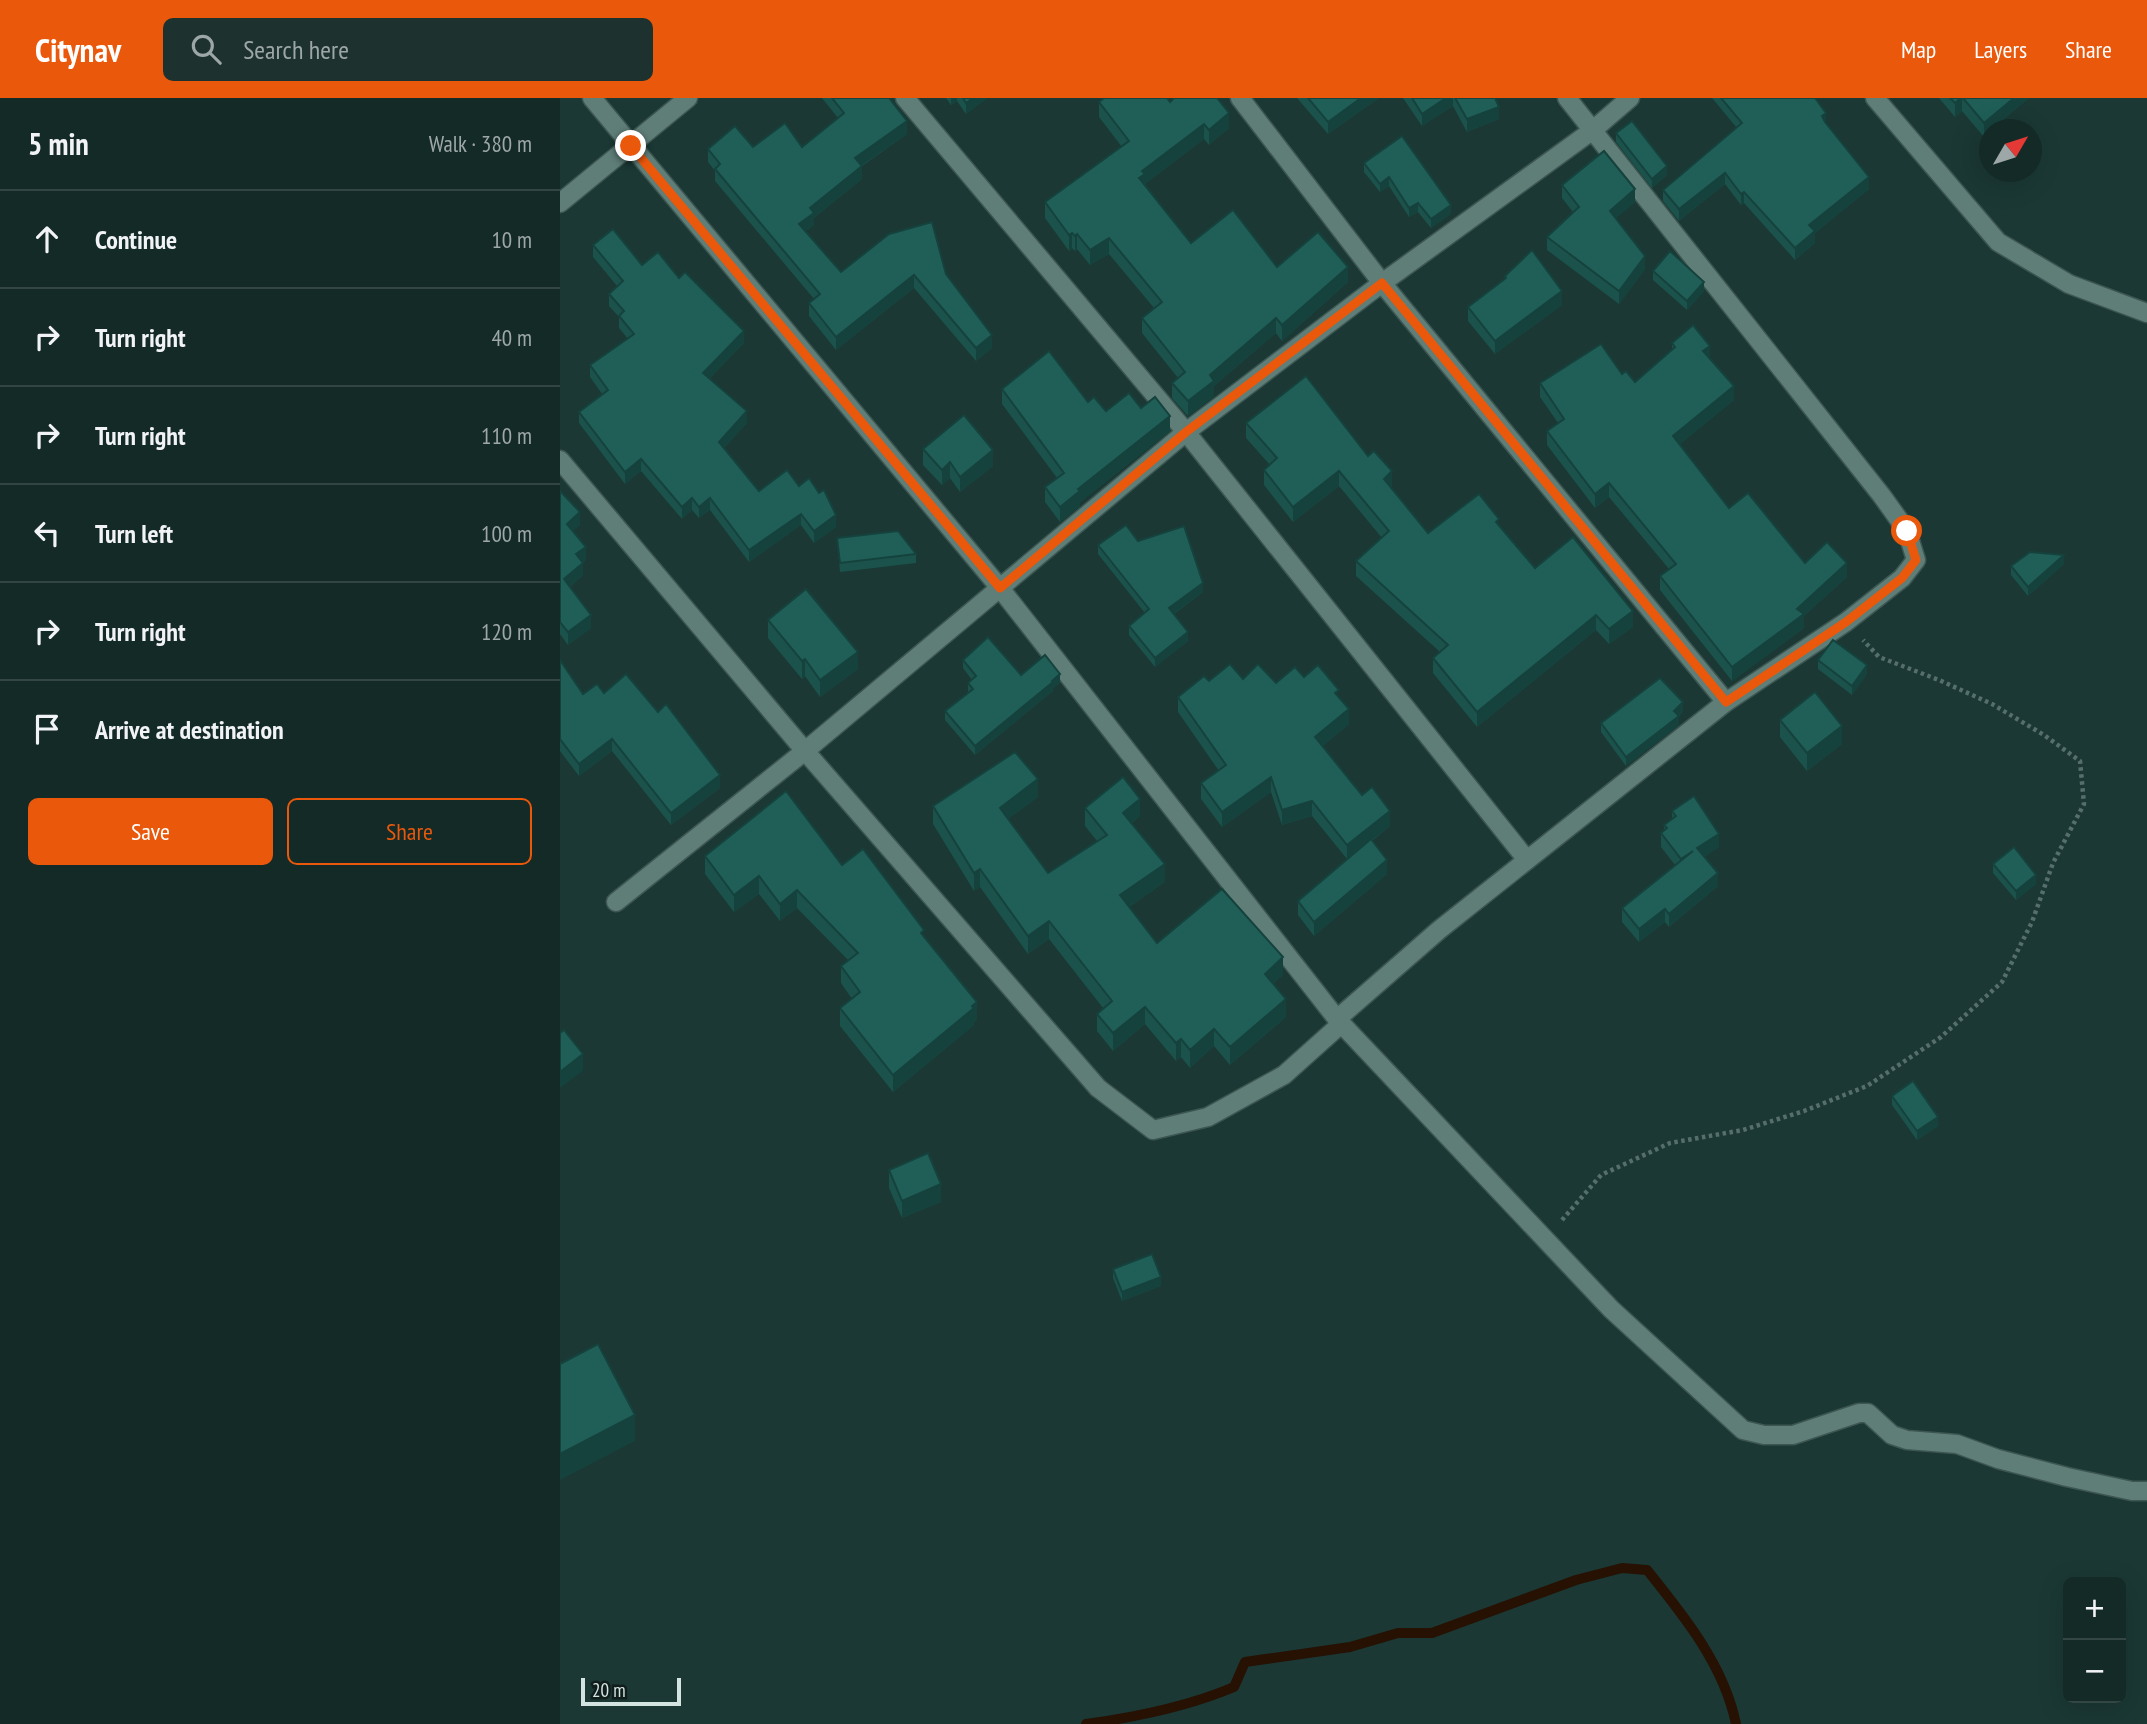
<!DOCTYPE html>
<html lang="en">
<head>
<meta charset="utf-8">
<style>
	:root { --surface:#142a27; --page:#1d322f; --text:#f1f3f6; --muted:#9da7a7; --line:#334644; --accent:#ea580c }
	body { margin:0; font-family:"PT Sans Narrow",sans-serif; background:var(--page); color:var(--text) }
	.controls { position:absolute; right:21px; bottom:21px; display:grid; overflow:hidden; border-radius:10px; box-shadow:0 7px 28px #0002 }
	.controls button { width:63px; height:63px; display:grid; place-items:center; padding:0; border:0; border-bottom:2px solid var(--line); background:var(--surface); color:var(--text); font:35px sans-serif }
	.compass { position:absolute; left:1419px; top:21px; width:63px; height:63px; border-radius:50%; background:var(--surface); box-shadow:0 7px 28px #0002; rotate:51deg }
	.scale { position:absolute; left:21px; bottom:18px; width:100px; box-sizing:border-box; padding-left:7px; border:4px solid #d3e4e1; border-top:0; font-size:19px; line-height:24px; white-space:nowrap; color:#d3e4e1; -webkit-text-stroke:5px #101d1b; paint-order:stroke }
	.stop { position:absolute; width:21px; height:21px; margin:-16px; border:5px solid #ea580c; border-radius:50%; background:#fff }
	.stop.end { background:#ea580c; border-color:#fff; box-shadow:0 2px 7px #0008 }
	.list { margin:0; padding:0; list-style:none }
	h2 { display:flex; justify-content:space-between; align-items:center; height:91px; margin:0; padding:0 28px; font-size:30px }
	h2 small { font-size:23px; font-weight:400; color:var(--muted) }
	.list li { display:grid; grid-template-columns:46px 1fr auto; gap:21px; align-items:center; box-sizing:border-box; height:98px; padding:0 28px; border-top:2px solid var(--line) }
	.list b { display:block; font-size:26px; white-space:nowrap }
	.list em { font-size:23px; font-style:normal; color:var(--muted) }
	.actions { display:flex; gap:14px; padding:21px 28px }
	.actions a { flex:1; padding:16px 0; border:2px solid var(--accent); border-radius:10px; text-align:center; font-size:24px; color:var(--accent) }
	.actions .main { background:var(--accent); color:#fff }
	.icon { flex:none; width:38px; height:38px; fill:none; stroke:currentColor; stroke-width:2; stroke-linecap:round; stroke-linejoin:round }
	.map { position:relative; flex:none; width:1587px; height:1626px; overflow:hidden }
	header { display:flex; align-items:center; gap:42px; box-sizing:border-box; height:98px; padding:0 35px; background:var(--accent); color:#fff }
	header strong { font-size:33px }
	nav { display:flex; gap:38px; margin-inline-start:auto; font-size:24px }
	.search { width:490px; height:63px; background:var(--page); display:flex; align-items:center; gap:18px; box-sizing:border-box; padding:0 24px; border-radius:10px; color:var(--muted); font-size:26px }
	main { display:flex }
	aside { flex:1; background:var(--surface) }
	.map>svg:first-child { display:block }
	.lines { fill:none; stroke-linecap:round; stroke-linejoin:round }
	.stream { stroke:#261103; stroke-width:10 }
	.street-casing { stroke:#3d5652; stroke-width:21 }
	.path { stroke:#566f6c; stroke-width:4.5; stroke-dasharray:3.5 3.5; stroke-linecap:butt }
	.street { stroke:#5f7e78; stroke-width:18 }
	.wall { fill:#1b524b }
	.shaded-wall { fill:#16423d }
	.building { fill:#1f5f57; stroke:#16423d; stroke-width:2 }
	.route { stroke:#ea580c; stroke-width:9 }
</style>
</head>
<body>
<header>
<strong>Citynav</strong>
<div class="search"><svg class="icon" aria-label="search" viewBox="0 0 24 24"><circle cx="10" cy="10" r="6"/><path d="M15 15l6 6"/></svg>Search here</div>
<nav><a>Map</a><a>Layers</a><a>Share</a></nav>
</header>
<main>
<aside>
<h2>5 min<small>Walk · 380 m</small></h2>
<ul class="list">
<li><svg class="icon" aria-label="ahead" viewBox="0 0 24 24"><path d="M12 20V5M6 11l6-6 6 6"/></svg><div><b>Continue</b></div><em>10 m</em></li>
<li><svg class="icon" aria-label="right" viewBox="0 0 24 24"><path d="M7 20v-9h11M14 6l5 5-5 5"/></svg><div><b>Turn right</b></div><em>40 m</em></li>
<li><svg class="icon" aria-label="right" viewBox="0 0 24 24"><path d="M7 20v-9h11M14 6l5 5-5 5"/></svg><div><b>Turn right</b></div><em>110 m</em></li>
<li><svg class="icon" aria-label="left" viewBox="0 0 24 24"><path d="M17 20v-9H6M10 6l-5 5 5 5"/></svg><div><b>Turn left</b></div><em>100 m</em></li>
<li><svg class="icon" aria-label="right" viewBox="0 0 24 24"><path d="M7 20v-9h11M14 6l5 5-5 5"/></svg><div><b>Turn right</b></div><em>120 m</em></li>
<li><svg class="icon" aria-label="arrive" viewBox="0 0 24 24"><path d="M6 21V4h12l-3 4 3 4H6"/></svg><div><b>Arrive at destination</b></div></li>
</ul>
<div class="actions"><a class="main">Save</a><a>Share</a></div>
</aside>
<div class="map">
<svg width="1587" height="1626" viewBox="0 0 1587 1626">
	<rect width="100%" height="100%" fill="#1b3834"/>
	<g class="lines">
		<path class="stream" d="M526,1626C577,1619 627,1609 674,1589L685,1564L790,1549L838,1535H872L1016,1482L1062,1470L1087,1472C1124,1518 1164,1567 1176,1626"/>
		<defs>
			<g id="street">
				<polyline points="32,0 440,490 777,921 1051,1211 1183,1332 1204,1337 1233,1337 1299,1315 1308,1315 1332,1337 1347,1342 1397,1346 1438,1361 1507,1379 1572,1393 1587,1393"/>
				<polyline points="345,0 626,334 967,762"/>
				<polyline points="680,0 822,185 1166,604"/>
				<polyline points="1315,0 1438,144 1509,186 1587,215"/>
				<polyline points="0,105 128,0"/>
				<polyline points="0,362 245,653 538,990 593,1032 648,1019 724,977 781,926"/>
				<polyline points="56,804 245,653 626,334 822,185 1033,32 1070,0"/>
				<polyline points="777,921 879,832 1166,604 1286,524 1342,480 1356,462 1347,433 1322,398 1007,0"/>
			</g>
		</defs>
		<use href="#street" class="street-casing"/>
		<polyline class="path" points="1002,1122 1041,1077 1110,1045 1183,1032 1244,1013 1307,988 1381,939 1442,884 1472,824 1493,765 1524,706 1520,663 1484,637 1432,606 1379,582 1319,559 1303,542"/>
		<use href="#street" class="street"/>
	</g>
	<g class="wall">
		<polygon points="262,0 329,0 347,36 302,68 302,81 254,120 254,127 245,134 281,174 386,176 432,250 416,263 354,190 276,252 249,218 249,205 254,201 155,83 155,73 148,64 148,51 193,49 242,49 278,20"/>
		<polygon points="386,0 427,0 406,16 397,3 391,7"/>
		<polygon points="737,0 819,0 768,36"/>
		<polygon points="843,0 935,0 939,21 907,34 893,8 862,28"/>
		<polygon points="1152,0 1255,0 1266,26 1309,91 1255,135 1255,145 1235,162 1184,105 1181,107 1165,86 1119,123 1103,103 1103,92 1177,30"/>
		<polygon points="1379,0 1469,0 1430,32 1430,34 1424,39 1402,13 1395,19"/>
		<polygon points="539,4 610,4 669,30 649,47 644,41 585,86 631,145 717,169 788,184 722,243 716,235 654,288 654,298 628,318 612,300 612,285 618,280 582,235 582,220 594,210 549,156 530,167 517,151 515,153 512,150 509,153 485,120 485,104 562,49 539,19"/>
		<polygon points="1056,35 1107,77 1092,90 1056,44"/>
		<polygon points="804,65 891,116 871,130 858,114 849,119 829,88 820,94 804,74"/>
		<polygon points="1002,87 1075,104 1056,120 1085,171 1059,206 987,152 987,139 1013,114 1002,100"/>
		<polygon points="33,147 82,167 119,180 184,245 150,280 187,325 164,350 199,393 239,388 276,429 254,445 241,427 189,464 150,412 139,420 132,412 122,421 81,373 65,386 19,325 19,314 42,296 30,279 30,267 68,241 59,230 59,219 49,208 49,196 57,188 33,159"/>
		<polygon points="1093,173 1144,193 1127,212 1093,182"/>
		<polygon points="945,178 1002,207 935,256 908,223 908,209 945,181"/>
		<polygon points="1112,245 1150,261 1174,302 1120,346 1169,410 1245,465 1287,479 1244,518 1244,530 1172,583 1100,492 1100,478 1109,471 1049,399 1035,410 987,347 987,333 998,325 980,299 980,285 1062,276 1075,284 1112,251"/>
		<polygon points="442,291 528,304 546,313 581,310 610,333 520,404 520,408 500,424 485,404 485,389 497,380 442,306"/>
		<polygon points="686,325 832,388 831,390 868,435 939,427 975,470 1073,529 1049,546 1036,532 917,629 873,575 873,560 880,554 796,478 796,463 822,440 779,388 733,424 704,387 704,372 710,367 686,340"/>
		<polygon points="363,351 433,368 400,394 390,380 382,387 363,367"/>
		<polygon points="0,393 20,427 13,433 26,461 23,464 23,477 10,489 31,530 8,547 0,536"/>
		<polygon points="277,440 356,456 356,465 280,474"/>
		<polygon points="578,443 643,494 614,516 628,543 595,569 569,537 569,528 585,515 538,456 538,447"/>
		<polygon points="1504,466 1468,498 1451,477 1451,468"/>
		<polygon points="208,522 298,571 260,599 245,578 242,581 208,540"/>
		<polygon points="0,562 23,596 44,595 160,690 111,727 52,653 19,678 0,653"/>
		<polygon points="403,562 461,577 500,585 493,590 493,593 415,657 385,622 385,613 408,594 408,585 412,582 403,570"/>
		<polygon points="1258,562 1307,576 1292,597 1258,571"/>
		<polygon points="744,579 779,599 789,626 763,648 802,697 830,728 812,743 827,776 754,838 738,817 738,803 787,761 752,718 722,727 711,694 662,729 641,701 641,685 659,673 618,614 618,599 649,583 683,581 716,585"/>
		<polygon points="1123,613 1119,618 1119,627 1066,668 1041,634 1041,625"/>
		<polygon points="1220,622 1282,646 1247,673 1220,639"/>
		<polygon points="478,699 448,721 488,775 537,743 525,728 525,710 580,718 572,725 605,784 569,809 597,845 723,877 713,886 726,919 670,967 654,948 630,970 621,959 616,963 585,926 553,953 537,933 537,916 543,910 489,841 468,856 420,789 414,793 373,726 373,708"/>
		<polygon points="1112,713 1159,749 1144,759 1158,788 1109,829 1105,824 1079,844 1062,824 1062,810 1115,767 1101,749 1101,735 1104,732 1104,727 1112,721"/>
		<polygon points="145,758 282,767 364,838 417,922 414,924 414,927 333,994 280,928 280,910 292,901 281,885 281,868 288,862 237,810 220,823 199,796 174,814 145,776"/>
		<polygon points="1433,766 1476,786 1456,802 1433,775"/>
		<polygon points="1332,998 1378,1028 1357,1042 1332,1007"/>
		<polygon points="329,1072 381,1104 342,1120 329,1090"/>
		<polygon points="553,1171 601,1188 562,1203 553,1180"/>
	</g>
	<g class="shaded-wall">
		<polygon points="391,0 397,0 397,3 391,7"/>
		<polygon points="413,0 427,0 406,16 406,5"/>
		<polygon points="801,0 819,0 768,36 768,24"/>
		<polygon points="886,0 893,0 893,8 862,28 862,16"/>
		<polygon points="1402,0 1402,13 1395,19 1395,5"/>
		<polygon points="1454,0 1469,0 1432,32 1430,32 1430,34 1424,39 1424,25"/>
		<polygon points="939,9 939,21 907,34 907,21"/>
		<polygon points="669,15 669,30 649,47 649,32"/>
		<polygon points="1266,15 1266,27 1262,18"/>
		<polygon points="347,23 347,36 295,72 295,60"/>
		<polygon points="644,26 644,41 585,86 579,80 582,73"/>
		<polygon points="302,68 302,81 254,120 254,127 239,139 239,126 250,110"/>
		<polygon points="1107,68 1107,77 1092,90 1092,81"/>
		<polygon points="1165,75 1165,86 1119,123 1119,111"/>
		<polygon points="829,79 829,88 820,94 820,86"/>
		<polygon points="1309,79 1309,91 1255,135 1255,145 1235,162 1235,150 1249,127"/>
		<polygon points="1075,91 1075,104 1050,126 1050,113"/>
		<polygon points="1184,94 1184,105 1181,107 1181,96"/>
		<polygon points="858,105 858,114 849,119 849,110"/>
		<polygon points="891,107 891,116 871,130 871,121"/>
		<polygon points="512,135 512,150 509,153 509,137"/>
		<polygon points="517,136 517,151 515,153 515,138"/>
		<polygon points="549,140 549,156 530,167 530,152"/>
		<polygon points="1085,158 1085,171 1059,206 1059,193"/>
		<polygon points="788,169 788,184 722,243 722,227"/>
		<polygon points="354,177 354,190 276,252 276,239"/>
		<polygon points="1144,184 1144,193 1127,212 1127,203"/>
		<polygon points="1002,193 1002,207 935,256 935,243"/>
		<polygon points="716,220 716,235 654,288 654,298 628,318 628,303 650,277"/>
		<polygon points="184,233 184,245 143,287 143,275"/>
		<polygon points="432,237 432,250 416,263 416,250"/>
		<polygon points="1150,248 1150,261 1143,253"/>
		<polygon points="1174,288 1174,302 1113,352 1113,338"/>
		<polygon points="187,313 187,325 159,356 159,344"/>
		<polygon points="610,318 610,333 520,404 520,408 500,424 500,409 518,391"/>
		<polygon points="433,352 433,368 400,394 400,379"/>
		<polygon points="81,361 81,373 65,386 65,374"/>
		<polygon points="390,364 390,380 382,387 382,372"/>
		<polygon points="779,373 779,388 733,424 733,409"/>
		<polygon points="832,373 832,388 824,396 824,381"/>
		<polygon points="1049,385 1049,399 1035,410 1035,396"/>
		<polygon points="132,400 132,412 122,421 122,409"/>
		<polygon points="150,400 150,412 139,420 139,409"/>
		<polygon points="20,414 20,427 7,439 7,426"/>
		<polygon points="241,416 241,427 189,464 189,452"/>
		<polygon points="276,417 276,429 254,445 254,433"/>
		<polygon points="26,449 26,461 16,469 16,456"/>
		<polygon points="1504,457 1504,466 1468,498 1468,489"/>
		<polygon points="23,465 23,477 4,494 4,481"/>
		<polygon points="1287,465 1287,479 1244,518 1244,530 1172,583 1172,569"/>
		<polygon points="643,485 643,494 609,519 609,510"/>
		<polygon points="1073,513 1073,529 1049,546 1049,531"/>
		<polygon points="31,517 31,530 8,547 8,534"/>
		<polygon points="1036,517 1036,532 917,629 917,614"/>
		<polygon points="628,534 628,543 595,569 595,560"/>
		<polygon points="298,554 298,571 260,599 260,582"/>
		<polygon points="245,561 245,578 242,581 242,563"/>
		<polygon points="1307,567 1307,576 1292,597 1292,588"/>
		<polygon points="500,576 500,585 493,590 493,593 415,657 415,648"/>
		<polygon points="1123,604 1123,613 1117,619 1119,618 1119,627 1066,668 1066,659"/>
		<polygon points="789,611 789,626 755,655 755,639"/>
		<polygon points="1282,628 1282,646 1247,673 1247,655"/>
		<polygon points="52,641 52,653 19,678 19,666"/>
		<polygon points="160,677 160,690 111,727 111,715"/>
		<polygon points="711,679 711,694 662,729 662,714"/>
		<polygon points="478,681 478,699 440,727 440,710"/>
		<polygon points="580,701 580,718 563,732 563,715"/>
		<polygon points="752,703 752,718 722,727 722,712"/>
		<polygon points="830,713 830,728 787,762 787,747"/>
		<polygon points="1159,736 1159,749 1137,764 1137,750"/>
		<polygon points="827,762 827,776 754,838 754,824"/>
		<polygon points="605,766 605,784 560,815 560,797"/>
		<polygon points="420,771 420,789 414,793 414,775"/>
		<polygon points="1158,775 1158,788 1109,829 1109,816"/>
		<polygon points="1476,777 1476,786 1456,802 1456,793"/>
		<polygon points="199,778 199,796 174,814 174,797"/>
		<polygon points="237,792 237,810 220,823 220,806"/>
		<polygon points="1105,811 1105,824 1079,844 1079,831"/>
		<polygon points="489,823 489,841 468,856 468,838"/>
		<polygon points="723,859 723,877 705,893 705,876"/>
		<polygon points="726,901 726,919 670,967 670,949"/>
		<polygon points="417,904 417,922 414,924 414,927 333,994 333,977"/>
		<polygon points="585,909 585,926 553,953 553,935"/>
		<polygon points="654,931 654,948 630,970 630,952"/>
		<polygon points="621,941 621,959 616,963 616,945"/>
		<polygon points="23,956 23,973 0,990 0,974"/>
		<polygon points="1378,1019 1378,1028 1357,1042 1357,1033"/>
		<polygon points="381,1086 381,1104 342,1120 342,1103"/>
		<polygon points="601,1179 601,1188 562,1203 562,1194"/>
		<polygon points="75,1317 75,1343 0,1382 0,1356"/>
	</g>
	<g class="building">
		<polygon points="272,0 329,0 347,23 295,60 302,68 250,110 254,115 239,126 281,174 329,136 372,124 386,176 432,237 416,250 354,177 276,239 249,205 260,196 155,71 160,66 148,51 175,28 193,49 225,25 242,49 284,15"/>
		<polygon points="403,0 413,0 406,5"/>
		<polygon points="544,0 607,0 610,4 614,0 657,0 669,15 649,32 644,26 582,73 585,76 579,80 631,145 673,112 717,169 758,134 788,169 722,227 716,220 650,277 654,283 628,303 612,285 625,274 582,220 602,204 549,140 530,152 517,136 515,138 512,135 509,137 485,104 569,43 539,4"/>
		<polygon points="748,0 801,0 768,24"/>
		<polygon points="852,0 886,0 862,16"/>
		<polygon points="895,0 935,0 939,9 907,21"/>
		<polygon points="1161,0 1255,0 1266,15 1262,18 1265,24 1309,79 1249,127 1255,133 1235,150 1184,94 1181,96 1165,75 1119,111 1103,92 1182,25"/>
		<polygon points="1390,0 1401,0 1395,5"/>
		<polygon points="1403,0 1454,0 1424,25"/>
		<polygon points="1072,23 1107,68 1092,81 1056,35"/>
		<polygon points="842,38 891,107 871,121 858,105 849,110 829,79 820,86 804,65"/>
		<polygon points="1044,53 1075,91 1050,113 1085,158 1059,193 987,139 1019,109 1002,87"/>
		<polygon points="53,131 82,167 98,154 119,180 125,174 184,233 143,275 187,313 159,344 199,393 227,372 239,388 249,380 259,395 264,392 276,417 254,433 241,416 189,452 150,400 139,409 132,400 122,409 81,361 65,374 19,314 48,292 30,267 74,236 59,218 64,213 49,196 63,183 33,147"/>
		<polygon points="972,152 1002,193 935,243 908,209 946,180 945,178"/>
		<polygon points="1110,153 1144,184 1127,203 1093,173"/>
		<polygon points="1133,227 1150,248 1143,253 1174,288 1113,338 1169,410 1188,395 1245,465 1267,444 1287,465 1237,511 1244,516 1172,569 1100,478 1116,466 1049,385 1035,396 987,333 1004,321 980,285 1041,246 1062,276 1066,273 1075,284 1115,249 1112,245"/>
		<polygon points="489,253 528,304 534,299 546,313 569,295 581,310 595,299 610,318 518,391 520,393 500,409 485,389 504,375 442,291"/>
		<polygon points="746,278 808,358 814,353 832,373 824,381 868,435 919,396 939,421 936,424 975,470 1013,439 1073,513 1049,531 1036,517 917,614 873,560 888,547 796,463 829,433 779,373 733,409 704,372 717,360 686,325"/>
		<polygon points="404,317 433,352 400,379 390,364 382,372 363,351"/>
		<polygon points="0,393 20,414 7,426 26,449 16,456 23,465 4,481 31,517 8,534 0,524"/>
		<polygon points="566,427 578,443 624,428 643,485 609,510 628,534 595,560 569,528 589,511 538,447"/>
		<polygon points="338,433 356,456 280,465 277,440"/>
		<polygon points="1470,454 1504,457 1468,489 1451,468"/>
		<polygon points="246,491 298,554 260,582 245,561 242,563 208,522"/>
		<polygon points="428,539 461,577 485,557 500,576 492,583 493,584 415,648 385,613 413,591 408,585 416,578 403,562"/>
		<polygon points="1273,542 1307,567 1292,588 1258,562"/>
		<polygon points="0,562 23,596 37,586 44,595 66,576 98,614 106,606 160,677 111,715 52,641 19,666 0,641"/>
		<polygon points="670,566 683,581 698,566 716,585 735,569 744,579 758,567 779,592 775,595 789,611 755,639 802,697 812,689 830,713 787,747 752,703 722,712 711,679 662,714 641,685 666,667 618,599 644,578 649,583"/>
		<polygon points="1100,580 1123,604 1114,613 1119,618 1066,659 1041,625"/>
		<polygon points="1255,594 1282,628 1247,655 1220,622"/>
		<polygon points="455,654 478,681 440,710 488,775 547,737 525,710 563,679 580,701 563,715 605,766 560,797 597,845 662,791 723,859 705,876 726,901 670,949 654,931 630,952 621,941 616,945 585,909 553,935 537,916 552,903 489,823 468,838 420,771 414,775 373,708"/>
		<polygon points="226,693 282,767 303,751 364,832 361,835 417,904 412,908 414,910 333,977 280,910 300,894 281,868 298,855 237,792 220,806 199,778 174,797 145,758"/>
		<polygon points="1134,698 1159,736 1137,750 1158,775 1109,816 1105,811 1079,831 1062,810 1133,753 1121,761 1101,735 1107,730 1104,727 1116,718 1112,713"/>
		<polygon points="811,741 827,762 754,824 738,803"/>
		<polygon points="1454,749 1476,777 1456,793 1433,766"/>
		<polygon points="4,932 23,956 0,974 0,935"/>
		<polygon points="1353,983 1378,1019 1357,1033 1332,998"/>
		<polygon points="368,1055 381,1086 342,1103 329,1072"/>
		<polygon points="592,1156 601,1179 562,1194 553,1171"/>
		<polygon points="38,1246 75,1317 0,1356 0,1266"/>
	</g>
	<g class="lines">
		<polyline class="route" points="71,48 440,490 626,334 822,185 1166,604 1286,524 1342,480 1356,462 1347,433"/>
	</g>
</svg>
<div class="controls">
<button>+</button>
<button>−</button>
</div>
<svg class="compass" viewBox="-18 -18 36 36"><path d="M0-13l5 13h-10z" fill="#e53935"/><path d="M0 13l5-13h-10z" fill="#9da7a7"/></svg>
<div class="scale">20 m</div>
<div class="stop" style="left:1347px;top:433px"></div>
<div class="stop end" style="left:71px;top:48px"></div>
</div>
</main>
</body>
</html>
